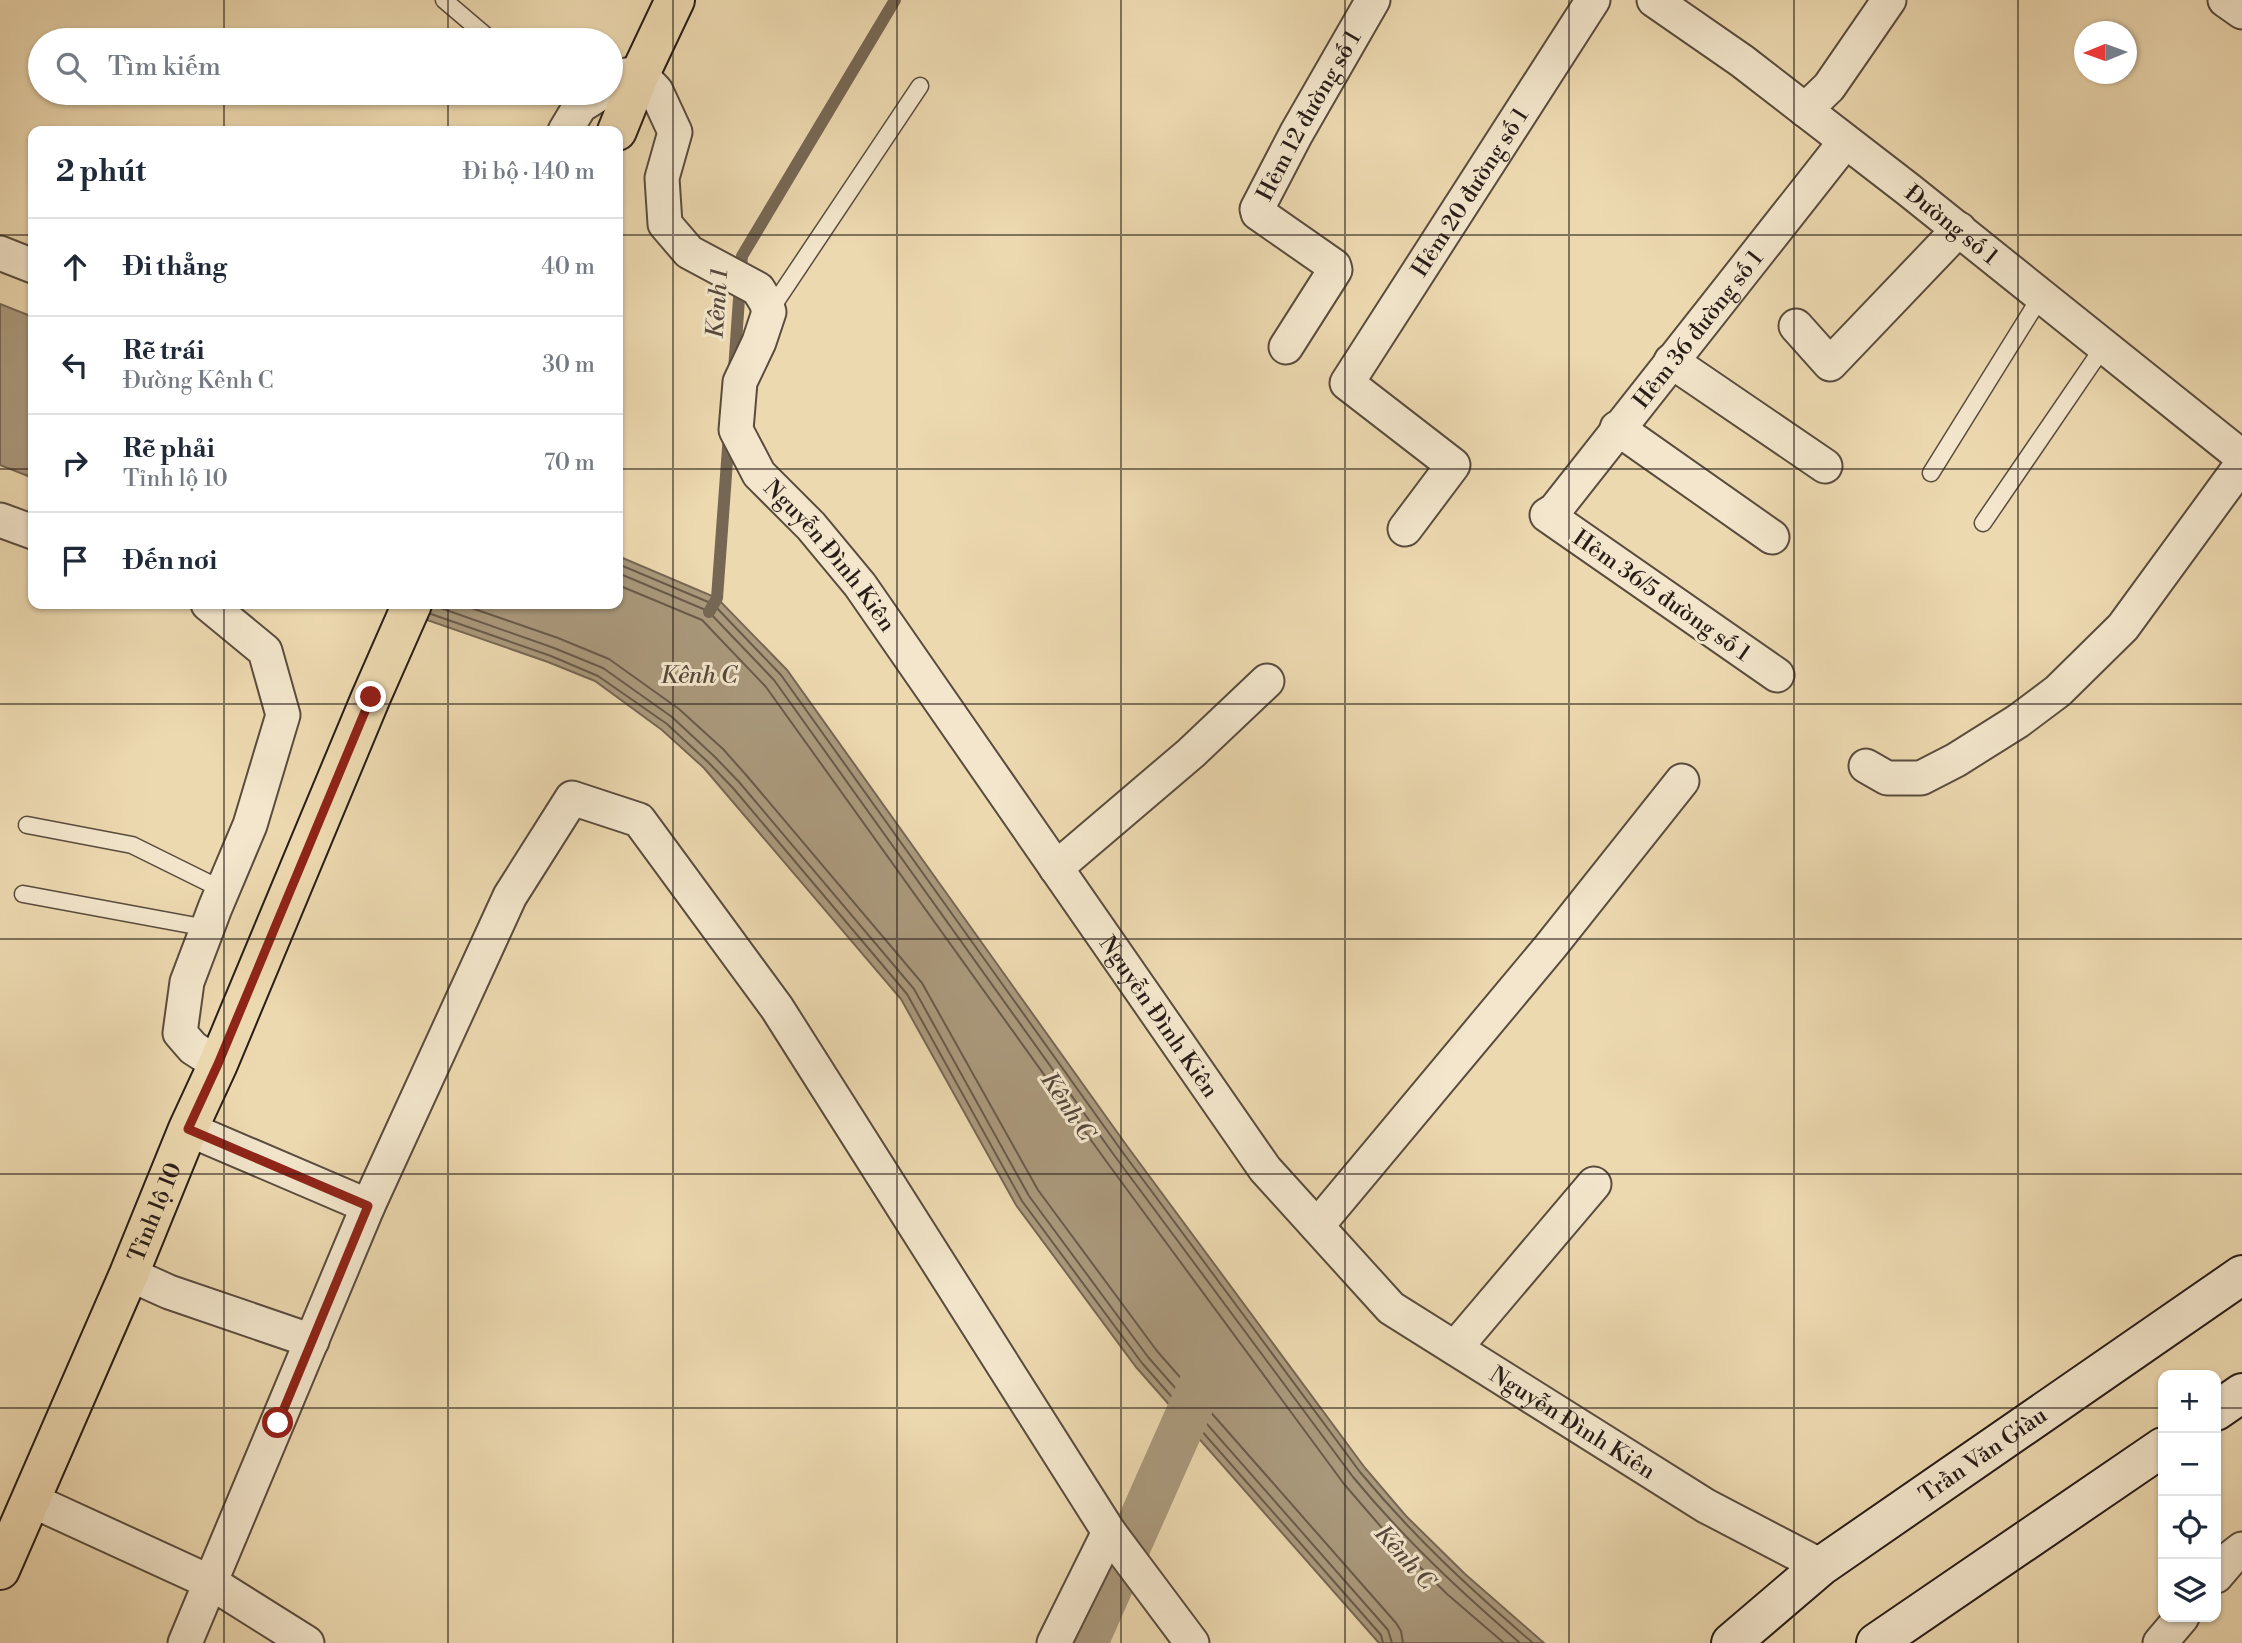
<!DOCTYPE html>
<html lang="vi">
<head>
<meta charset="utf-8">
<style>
	:root { --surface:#fff; --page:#f2f2f3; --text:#1f2937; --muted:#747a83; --line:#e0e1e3 }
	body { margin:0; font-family:"Libre Bodoni",serif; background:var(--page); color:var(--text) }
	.controls { position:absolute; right:21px; bottom:21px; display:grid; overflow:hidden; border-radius:14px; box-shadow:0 2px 5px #0004 }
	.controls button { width:63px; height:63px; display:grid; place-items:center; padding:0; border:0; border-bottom:2px solid var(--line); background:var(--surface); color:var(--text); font:35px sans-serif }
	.compass { position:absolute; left:2074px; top:21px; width:63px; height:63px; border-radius:50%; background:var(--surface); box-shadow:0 2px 5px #0004; rotate:269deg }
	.stop { position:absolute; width:21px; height:21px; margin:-16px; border:5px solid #8f2418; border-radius:50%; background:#fff }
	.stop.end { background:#8f2418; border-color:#fff; box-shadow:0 2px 7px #0008 }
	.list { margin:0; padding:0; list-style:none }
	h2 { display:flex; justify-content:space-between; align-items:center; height:91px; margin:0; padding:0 28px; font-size:30px }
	h2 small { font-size:23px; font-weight:400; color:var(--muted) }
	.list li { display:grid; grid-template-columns:46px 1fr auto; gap:21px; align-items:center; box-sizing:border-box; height:98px; padding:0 28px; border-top:2px solid var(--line) }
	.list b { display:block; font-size:26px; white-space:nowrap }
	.list p { margin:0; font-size:23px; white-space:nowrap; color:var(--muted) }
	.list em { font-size:23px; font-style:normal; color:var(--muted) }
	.icon { flex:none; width:38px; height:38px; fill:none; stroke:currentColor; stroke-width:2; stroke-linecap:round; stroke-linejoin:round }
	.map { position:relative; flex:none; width:2242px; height:1643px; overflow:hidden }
	.search { position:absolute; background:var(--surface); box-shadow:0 2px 5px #0004; left:28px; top:28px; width:595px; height:77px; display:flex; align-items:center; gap:18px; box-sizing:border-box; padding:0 24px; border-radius:38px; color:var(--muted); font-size:26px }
	.panel { position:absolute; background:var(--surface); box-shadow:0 2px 5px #0004; left:28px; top:126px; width:595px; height:483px; border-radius:14px }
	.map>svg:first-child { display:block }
	.water { fill:#aa997c; stroke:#766754; stroke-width:2 }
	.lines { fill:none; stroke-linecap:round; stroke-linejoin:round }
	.shore { stroke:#695b4a; stroke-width:2 }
	.stream { stroke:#766754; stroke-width:12 }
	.canal { stroke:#aa997c; stroke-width:44 }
	.lane-casing { stroke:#594c3e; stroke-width:19 }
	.street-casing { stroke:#594c3e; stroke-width:37 }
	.secondary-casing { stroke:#281d18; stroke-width:42 }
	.primary-casing { stroke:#281d18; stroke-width:42 }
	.lane { stroke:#f3e6cc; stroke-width:16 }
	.street { stroke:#f3e6cc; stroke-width:33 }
	.secondary { stroke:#f3e6cc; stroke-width:38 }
	.primary { stroke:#edd9b0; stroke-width:38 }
	.route { stroke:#8f2418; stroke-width:9 }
	.grid { fill:none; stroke:#281d18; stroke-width:2; stroke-opacity:0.55 }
	.labels { text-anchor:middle; stroke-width:6; stroke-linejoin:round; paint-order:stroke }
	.street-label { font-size:23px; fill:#281d18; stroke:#f3e6cc }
	.water-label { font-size:24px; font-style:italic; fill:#56483b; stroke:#f3e6cc }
</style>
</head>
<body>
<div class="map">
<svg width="2242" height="1643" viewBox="0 0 2242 1643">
	<rect width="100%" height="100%" fill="#edd9b0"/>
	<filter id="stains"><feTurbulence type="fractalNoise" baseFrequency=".00286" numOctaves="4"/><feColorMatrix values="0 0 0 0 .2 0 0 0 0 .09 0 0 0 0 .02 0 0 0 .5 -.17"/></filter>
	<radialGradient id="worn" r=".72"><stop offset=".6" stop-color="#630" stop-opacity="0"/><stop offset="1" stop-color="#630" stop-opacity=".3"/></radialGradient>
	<g class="water">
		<polygon points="0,304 33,317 33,478 0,465"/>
		<polygon points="618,556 717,598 787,670 1127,1146 1365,1468 1406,1516 1465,1574 1544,1643 1379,1643 1136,1367 1016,1205 901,999 704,768 662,730 595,681 548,662 381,604 618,604"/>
	</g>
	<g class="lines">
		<g class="shore">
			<path d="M618,564L713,604L781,675L1121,1150L1360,1472C1414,1537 1469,1588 1533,1643"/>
			<path d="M618,573L708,611L774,680L1114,1155L1353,1477C1405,1540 1459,1590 1520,1643"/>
			<polyline points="618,585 702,620 766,687 1106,1161 1344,1484 1388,1535 1447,1594 1504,1643"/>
			<polyline points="460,604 558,638 609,659 679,709 723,749 747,776 922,983 1038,1190 1157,1351 1396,1623 1401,1631 1403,1643"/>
			<polyline points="432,605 554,648 603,668 672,717 715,757 739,782 914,989 1029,1196 1148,1357 1388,1630 1392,1643"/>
			<polyline points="431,614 551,656 598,676 667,724 709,763 733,788 907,994 1022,1201 1142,1363 1381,1635 1383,1643"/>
		</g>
		<g class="stream">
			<polyline points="734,370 742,256 895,0"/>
			<polyline points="709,612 717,598 729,434"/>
		</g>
		<polyline class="canal" points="1086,1643 1208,1368"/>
		<defs>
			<g id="lane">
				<polyline points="444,0 491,40"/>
				<polyline points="560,93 580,106"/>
				<polyline points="769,312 920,86"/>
				<polyline points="1931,473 2041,296"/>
				<polyline points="1983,523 2104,346"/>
				<polyline points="27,825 132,845 223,890"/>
				<polyline points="23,894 207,928"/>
			</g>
			<g id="street">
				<path id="s1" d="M1654,0L1742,61L1909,190L2242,457"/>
				<polyline points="2225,0 2242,12"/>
				<path id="s2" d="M611,86L626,75L640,74L656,91L675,132L662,178L665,224L689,252L758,289L766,302L769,312L759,342L740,382L736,430L759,474L811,526L860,585L1265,1169L1391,1308L1706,1506L1821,1566"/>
				<polyline points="1805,110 1829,87 1889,0"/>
				<polyline points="565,131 580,106 601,93"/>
				<polyline points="0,253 33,266"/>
				<polyline points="1796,326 1830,364 1959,229"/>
				<path id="s3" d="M1286,347L1335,270L1334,266L1258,213L1257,209L1296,134L1373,0"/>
				<polyline points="1671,361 1825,466"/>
				<polyline points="1617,428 1772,537"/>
				<polyline points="0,520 33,532"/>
				<path id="s4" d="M1405,529L1453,465L1347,383L1593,0"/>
				<polyline points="208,604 265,651 283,715 250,825 215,908 187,982 180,1033 193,1048 218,1064"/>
				<path id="s5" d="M1777,675L1547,515L1555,510L1845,142"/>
				<polyline points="1866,766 1887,778 1921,778 1956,760 2018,721 2058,691 2123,627 2242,464"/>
				<polyline points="1056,868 1191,753 1267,681"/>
				<polyline points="188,1129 368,1206"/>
				<polyline points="1317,1226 1550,947 1682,781"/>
				<polyline points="129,1274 169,1292 312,1341"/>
				<polyline points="1455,1348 1594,1184"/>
				<polyline points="29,1499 210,1582 307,1643"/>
				<polyline points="2216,1576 2233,1556 2242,1549"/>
				<polyline points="185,1643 368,1206 510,896 572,798 639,820 777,1008 1109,1532 1192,1643"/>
				<polyline points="1054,1643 1109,1532"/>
				<polyline points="2160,1643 2182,1617"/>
			</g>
			<g id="secondary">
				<polyline points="2216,1411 2242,1393"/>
				<path id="s6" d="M1731,1643L1821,1566L2242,1275"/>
				<polyline points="1876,1643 2163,1447"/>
			</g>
			<g id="primary">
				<polyline points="617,131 640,74 675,0"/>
				<path id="s7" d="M0,1570L129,1274L188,1129L218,1064L371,697L412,604"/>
			</g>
		</defs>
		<use href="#lane" class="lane-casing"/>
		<use href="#street" class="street-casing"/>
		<use href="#secondary" class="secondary-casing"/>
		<use href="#primary" class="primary-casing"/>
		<use href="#lane" class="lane"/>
		<use href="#street" class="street"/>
		<use href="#secondary" class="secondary"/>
		<use href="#primary" class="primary"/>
	</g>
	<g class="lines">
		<polyline class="route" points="278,1423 368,1206 188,1129 218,1064 371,697"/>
	</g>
	<path class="grid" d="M224,0V40M448,0V40M673,0V1643M897,0V1643M1121,0V1643M1345,0V1643M1569,0V1643M1794,0V1643M2018,0V1643M224,93V131M448,93V131M0,235H33M618,235H2242M0,469H33M618,469H2242M224,604V1643M448,604V1643M0,704H2242M0,939H2242M0,1174H2242M0,1408H2163M2216,1408H2242"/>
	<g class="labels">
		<g class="street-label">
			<text dy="8" stroke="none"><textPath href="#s3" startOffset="299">Hẻm 12 đường số 1</textPath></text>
			<text dy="8" stroke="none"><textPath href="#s4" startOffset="441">Hẻm 20 đường số 1</textPath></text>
			<text dy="8" stroke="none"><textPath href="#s1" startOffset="373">Đường số 1</textPath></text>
			<text dy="8" stroke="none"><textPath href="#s5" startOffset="520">Hẻm 36 đường số 1</textPath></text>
			<text dy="8" stroke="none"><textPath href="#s2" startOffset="618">Nguyễn Đình Kiên</textPath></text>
			<text transform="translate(1662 595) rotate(35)" y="8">Hẻm 36/5 đường số 1</text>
			<text dy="8" stroke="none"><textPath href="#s2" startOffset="1185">Nguyễn Đình Kiên</textPath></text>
			<text dy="8" stroke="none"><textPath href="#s7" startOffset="390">Tỉnh lộ 10</textPath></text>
			<text dy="8" stroke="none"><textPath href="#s2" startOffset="1773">Nguyễn Đình Kiên</textPath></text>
			<text dy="8" stroke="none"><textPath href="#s6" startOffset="315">Trần Văn Giàu</textPath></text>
		</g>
		<g class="water-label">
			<text transform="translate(717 304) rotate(-86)" y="8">Kênh 1</text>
			<text x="699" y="683">Kênh C</text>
			<text transform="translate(1068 1106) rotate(56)" y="8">Kênh C</text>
			<text transform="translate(1405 1557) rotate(48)" y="8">Kênh C</text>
		</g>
	</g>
	<rect width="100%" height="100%" filter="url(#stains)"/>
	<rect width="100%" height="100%" fill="url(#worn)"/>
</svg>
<div class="controls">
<button>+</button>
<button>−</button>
<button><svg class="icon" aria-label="locate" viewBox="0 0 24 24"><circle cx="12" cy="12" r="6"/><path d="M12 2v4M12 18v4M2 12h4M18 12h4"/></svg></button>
<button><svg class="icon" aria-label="layers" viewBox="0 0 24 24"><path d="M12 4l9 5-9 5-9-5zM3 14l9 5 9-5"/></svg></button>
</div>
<svg class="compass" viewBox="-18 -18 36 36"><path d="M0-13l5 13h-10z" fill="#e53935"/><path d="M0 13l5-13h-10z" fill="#747a83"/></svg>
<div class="stop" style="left:278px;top:1423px"></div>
<div class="stop end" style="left:371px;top:697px"></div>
<div class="search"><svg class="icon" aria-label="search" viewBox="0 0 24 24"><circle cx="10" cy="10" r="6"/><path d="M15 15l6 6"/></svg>Tìm kiếm</div>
<section class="panel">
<h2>2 phút<small>Đi bộ · 140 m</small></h2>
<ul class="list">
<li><svg class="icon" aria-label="ahead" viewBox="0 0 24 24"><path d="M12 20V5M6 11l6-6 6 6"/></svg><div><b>Đi thẳng</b></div><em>40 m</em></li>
<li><svg class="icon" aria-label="left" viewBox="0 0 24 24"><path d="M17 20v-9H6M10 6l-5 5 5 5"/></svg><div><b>Rẽ trái</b><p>Đường Kênh C</p></div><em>30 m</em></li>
<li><svg class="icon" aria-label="right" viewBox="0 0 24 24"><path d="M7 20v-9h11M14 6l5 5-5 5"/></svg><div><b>Rẽ phải</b><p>Tỉnh lộ 10</p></div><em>70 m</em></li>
<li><svg class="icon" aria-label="arrive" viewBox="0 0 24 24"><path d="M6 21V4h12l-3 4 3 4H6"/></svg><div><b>Đến nơi</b></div></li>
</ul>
</section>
</div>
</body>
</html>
